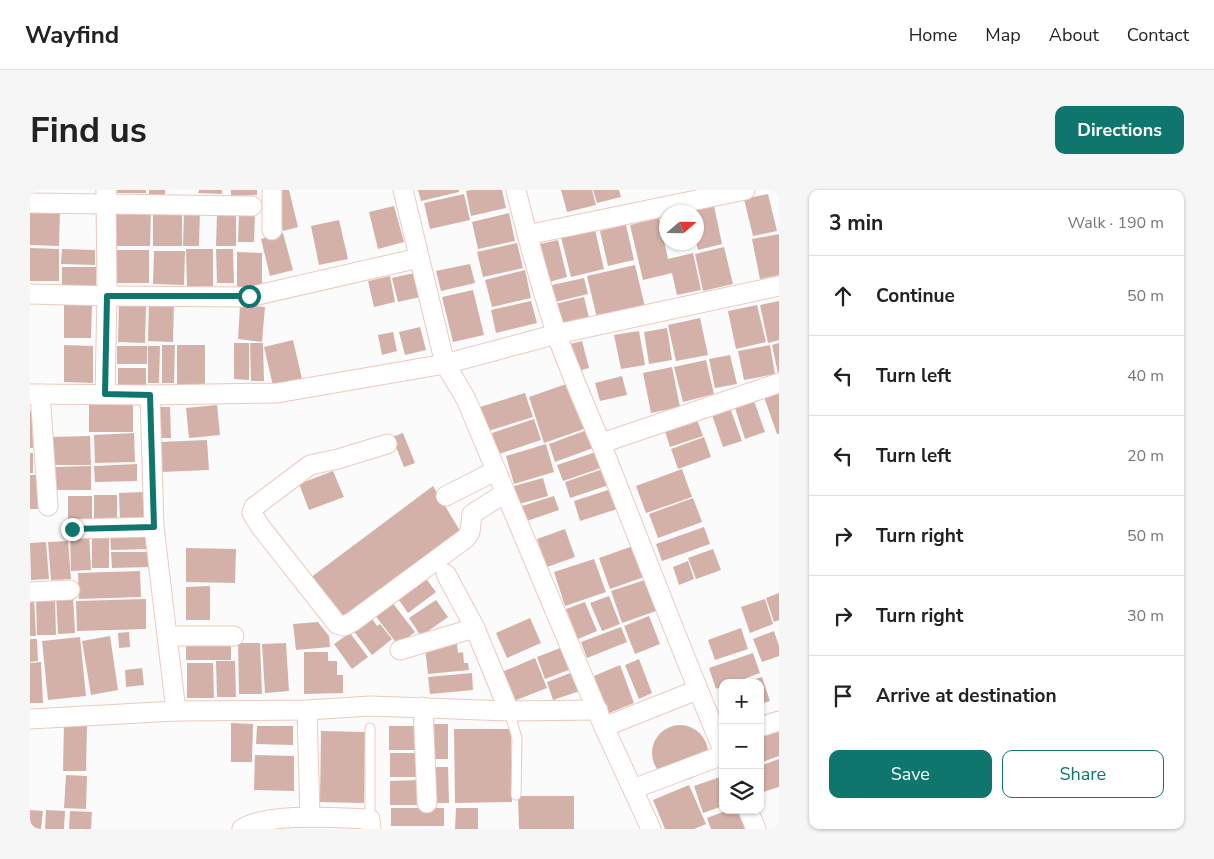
<!DOCTYPE html>
<html lang="en">
<head>
<meta charset="utf-8">
<style>
	:root { --surface:#fff; --page:#f6f6f6; --text:#222; --muted:#767676; --line:#e0e0e0; --accent:#0f766e }
	body { margin:0; font-family:"Nunito Sans",sans-serif; background:var(--page); color:var(--text) }
	.controls { position:absolute; right:15px; bottom:15px; display:grid; overflow:hidden; border-radius:10px; box-shadow:0 1px 4px #0004 }
	.controls button { width:45px; height:45px; display:grid; place-items:center; padding:0; border:0; border-bottom:1px solid var(--line); background:var(--surface); color:var(--text); font:25px sans-serif }
	.compass { position:absolute; left:629px; top:15px; width:45px; height:45px; border-radius:50%; background:var(--surface); box-shadow:0 1px 4px #0004; rotate:70deg }
	.stop { position:absolute; width:15px; height:15px; margin:-11px; border:4px solid #0f766e; border-radius:50%; background:#fff }
	.stop.end { background:#0f766e; border-color:#fff; box-shadow:0 1px 5px #0008 }
	.list { margin:0; padding:0; list-style:none }
	h2 { display:flex; justify-content:space-between; align-items:center; height:65px; margin:0; padding:0 20px; font-size:21px }
	h2 small { font-size:16px; font-weight:400; color:var(--muted) }
	.list li { display:grid; grid-template-columns:32px 1fr auto; gap:15px; align-items:center; box-sizing:border-box; height:80px; padding:0 20px; border-top:1px solid var(--line) }
	.list b { display:block; font-size:19px; white-space:nowrap }
	.list em { font-size:16px; font-style:normal; color:var(--muted) }
	.actions { display:flex; gap:10px; padding:15px 20px }
	.actions a { flex:1; padding:11px 0; border:1px solid var(--accent); border-radius:10px; text-align:center; font-size:18px; color:var(--accent) }
	.actions .main { background:var(--accent); color:#fff }
	.icon { flex:none; width:28px; height:28px; fill:none; stroke:currentColor; stroke-width:2; stroke-linecap:round; stroke-linejoin:round }
	.map { position:relative; flex:none; width:749px; height:639px; overflow:hidden; border-radius:10px }
	header { display:flex; align-items:center; gap:30px; box-sizing:border-box; height:70px; padding:0 25px; background:var(--surface); border-bottom:1px solid var(--line) }
	header strong { font-size:24px }
	nav { display:flex; gap:28px; margin-inline-start:auto; font-size:18px }
	.intro { display:flex; align-items:center; justify-content:space-between; box-sizing:border-box; height:120px; padding:0 30px }
	h1 { margin:0; font-size:35px }
	.button { padding:12px 22px; border-radius:10px; background:var(--accent); color:#fff; font-size:18px; font-weight:700 }
	main { display:flex; gap:30px; padding:0 30px }
	aside { flex:1; background:var(--surface); border-radius:10px; box-shadow:0 1px 4px #0004 }
	.map>svg:first-child { display:block }
	.building { fill:#d4b1a8 }
	.lines { fill:none; stroke-linecap:round; stroke-linejoin:round }
	.lane-casing { stroke:#ecc9bf; stroke-width:11 }
	.street-casing { stroke:#ecc9bf; stroke-width:21 }
	.lane { stroke:#fff; stroke-width:9 }
	.street { stroke:#fff; stroke-width:19 }
	.route { stroke:#0f766e; stroke-width:6 }
</style>
</head>
<body>
<header>
<strong>Wayfind</strong>
<nav><a>Home</a><a>Map</a><a>About</a><a>Contact</a></nav>
</header>
<div class="intro"><h1>Find us</h1><a class="button">Directions</a></div>
<main>
<div class="map">
<svg width="749" height="639" viewBox="0 0 749 639">
	<rect width="100%" height="100%" fill="#fbfbfb"/>
	<g class="building">
		<rect x="87" y="0" width="29" height="3"/>
		<rect x="119" y="0" width="16" height="7"/>
		<polygon points="169,0 192,0 192,4 168,3"/>
		<polygon points="201,0 227,0 227,5 201,6"/>
		<polygon points="252,0 259,0 268,37 253,41 244,2"/>
		<polygon points="388,0 429,0 429,2 391,11"/>
		<polygon points="441,0 472,0 476,18 441,26 436,1"/>
		<polygon points="531,0 562,0 566,15 537,22"/>
		<polygon points="563,0 589,0 591,7 567,13"/>
		<polygon points="434,4 440,30 400,39 394,13"/>
		<polygon points="738,4 747,41 723,46 714,9"/>
		<polygon points="364,16 374,52 348,59 339,22"/>
		<polygon points="684,16 692,54 668,60 666,52 666,22 659,22"/>
		<polygon points="0,20 30,20 29,56 0,55"/>
		<polygon points="86,20 121,21 120,56 85,56"/>
		<polygon points="154,20 170,20 169,56 153,56"/>
		<polygon points="123,21 152,22 152,56 123,56"/>
		<polygon points="209,21 225,22 224,52 208,52"/>
		<polygon points="187,23 206,24 206,56 186,56"/>
		<polygon points="479,23 485,51 448,59 442,32"/>
		<polygon points="629,28 638,69 663,63 671,100 647,105 642,83 613,90 600,35"/>
		<polygon points="309,30 318,69 289,75 281,36"/>
		<polygon points="596,35 604,70 578,76 570,41"/>
		<polygon points="565,40 574,79 541,87 531,47"/>
		<polygon points="253,43 263,80 240,86 231,49"/>
		<polygon points="749,44 749,85 730,89 722,49"/>
		<polygon points="528,50 537,87 519,92 510,54"/>
		<polygon points="487,53 493,78 453,87 447,62"/>
		<polygon points="694,57 703,94 673,101 665,64"/>
		<polygon points="0,58 29,59 29,91 0,91"/>
		<polygon points="32,59 65,60 65,75 31,74"/>
		<polygon points="156,59 183,59 183,96 157,96"/>
		<polygon points="186,59 203,59 204,93 187,93"/>
		<polygon points="87,60 119,60 119,93 86,93"/>
		<polygon points="124,61 155,61 154,95 123,94"/>
		<polygon points="207,62 232,63 232,98 207,97"/>
		<polygon points="440,74 445,93 411,101 406,81"/>
		<polygon points="605,75 615,117 567,128 557,86"/>
		<polygon points="32,77 66,77 66,98 32,97"/>
		<polygon points="495,80 501,108 462,117 455,90"/>
		<polygon points="384,83 390,107 368,112 362,88"/>
		<polygon points="360,86 365,112 344,117 338,91"/>
		<polygon points="554,88 558,104 525,112 522,95"/>
		<polygon points="443,100 454,145 423,152 412,107"/>
		<polygon points="554,107 559,128 530,135 525,114"/>
		<polygon points="119,111 144,112 143,152 118,151"/>
		<polygon points="501,111 507,133 466,143 461,120"/>
		<polygon points="749,111 749,150 738,153 730,115"/>
		<polygon points="34,113 62,114 61,148 34,148"/>
		<polygon points="89,114 116,115 115,153 88,152"/>
		<polygon points="210,115 235,117 232,152 208,149"/>
		<polygon points="727,115 736,152 706,159 698,121"/>
		<polygon points="670,128 678,165 646,171 638,135"/>
		<polygon points="390,137 396,160 375,165 369,142"/>
		<polygon points="637,138 642,170 619,174 614,142"/>
		<polygon points="609,141 615,175 591,179 584,145"/>
		<polygon points="363,142 367,161 352,165 348,145"/>
		<polygon points="263,150 272,189 243,196 234,157"/>
		<polygon points="552,151 559,178 548,181 540,154"/>
		<polygon points="204,153 219,153 219,190 204,189"/>
		<polygon points="220,153 233,153 234,191 221,191"/>
		<polygon points="749,153 749,182 748,183 742,155"/>
		<polygon points="34,155 63,156 63,193 34,192"/>
		<polygon points="132,155 145,155 144,193 132,193"/>
		<rect x="147" y="155" width="28" height="39"/>
		<polygon points="740,155 745,184 714,190 708,161"/>
		<rect x="87" y="156" width="30" height="18"/>
		<polygon points="118,156 130,156 129,193 118,193"/>
		<polygon points="700,165 707,194 685,198 679,169"/>
		<polygon points="676,170 684,204 653,212 644,177"/>
		<polygon points="642,177 650,217 621,223 613,183"/>
		<rect x="88" y="178" width="28" height="17"/>
		<polygon points="592,186 597,205 570,211 565,193"/>
		<polygon points="539,193 554,239 514,253 499,207"/>
		<polygon points="749,202 749,244 747,244 734,207"/>
		<polygon points="495,203 503,227 458,241 450,217"/>
		<polygon points="723,208 735,242 715,249 704,215"/>
		<rect x="59" y="214" width="44" height="28"/>
		<polygon points="187,215 190,245 159,248 156,218"/>
		<polygon points="699,215 712,251 693,257 681,222"/>
		<polygon points="127,217 140,217 141,248 128,248"/>
		<polygon points="0,221 2,221 3,258 0,258"/>
		<polygon points="666,227 673,246 640,257 634,238"/>
		<polygon points="504,229 511,250 469,264 462,243"/>
		<polygon points="557,240 563,258 525,272 519,254"/>
		<polygon points="104,243 105,272 65,273 64,245"/>
		<polygon points="373,243 385,273 374,277 362,247"/>
		<polygon points="60,246 61,275 21,275 20,247"/>
		<polygon points="674,247 681,267 648,279 641,259"/>
		<polygon points="177,250 179,280 131,282 130,252"/>
		<polygon points="516,254 524,282 484,294 476,266"/>
		<polygon points="566,262 571,278 533,291 527,275"/>
		<rect x="0" y="263" width="3" height="20"/>
		<polygon points="107,274 107,291 65,292 64,276"/>
		<polygon points="61,276 61,300 24,300 24,277"/>
		<polygon points="573,279 579,295 540,308 535,292"/>
		<polygon points="652,279 662,307 616,323 606,296"/>
		<polygon points="303,281 314,307 279,320 269,294"/>
		<polygon points="0,285 8,285 11,319 0,319"/>
		<polygon points="513,288 518,306 489,314 484,296"/>
		<polygon points="403,296 432,344 314,431 280,388"/>
		<polygon points="581,299 587,319 550,331 544,311"/>
		<polygon points="114,302 115,330 90,331 89,303"/>
		<rect x="64" y="305" width="23" height="26"/>
		<polygon points="38,306 62,306 62,331 38,332"/>
		<polygon points="524,306 529,320 494,332 489,317"/>
		<polygon points="663,308 672,332 628,348 619,324"/>
		<polygon points="674,337 680,354 632,371 626,354"/>
		<polygon points="535,339 545,367 517,377 507,349"/>
		<polygon points="59,342 61,380 41,381 40,343"/>
		<polygon points="62,342 79,343 79,378 62,378"/>
		<polygon points="118,343 118,359 81,360 80,344"/>
		<polygon points="38,351 41,389 21,390 18,352"/>
		<polygon points="16,352 19,389 1,390 0,353"/>
		<polygon points="603,356 614,387 580,399 569,368"/>
		<polygon points="156,358 206,359 205,393 156,392"/>
		<polygon points="683,359 691,380 666,389 658,368"/>
		<polygon points="81,362 120,362 121,377 82,378"/>
		<polygon points="564,369 576,402 535,416 524,382"/>
		<polygon points="658,371 664,389 649,395 643,377"/>
		<polygon points="110,381 111,407 49,409 48,383"/>
		<polygon points="394,386 406,402 378,423 366,406"/>
		<polygon points="618,389 629,420 592,433 581,401"/>
		<polygon points="180,396 180,430 156,430 156,397"/>
		<polygon points="749,403 749,430 744,432 736,408"/>
		<polygon points="43,405 45,443 28,444 26,406"/>
		<polygon points="6,406 25,406 26,445 7,445"/>
		<polygon points="579,406 590,434 572,441 560,413"/>
		<polygon points="0,407 4,407 6,446 0,446"/>
		<polygon points="116,409 116,439 47,441 46,411"/>
		<polygon points="735,409 743,434 720,443 711,417"/>
		<polygon points="406,410 418,427 391,446 379,428"/>
		<polygon points="361,411 385,442 368,455 344,424"/>
		<polygon points="555,412 567,441 548,449 536,419"/>
		<polygon points="619,426 630,454 605,464 594,436"/>
		<polygon points="341,427 347,436 350,434 362,449 342,465 323,440"/>
		<polygon points="500,428 511,453 477,468 466,443"/>
		<polygon points="288,432 299,446 300,457 266,460 263,434"/>
		<polygon points="591,437 597,452 557,468 551,452"/>
		<polygon points="711,438 718,459 685,470 678,450"/>
		<polygon points="744,441 749,456 749,466 732,472 723,449"/>
		<polygon points="99,442 100,457 89,458 88,443"/>
		<polygon points="320,443 338,467 322,479 304,454"/>
		<polygon points="80,446 88,500 61,505 52,451"/>
		<polygon points="50,447 56,506 18,510 12,451"/>
		<polygon points="0,449 7,449 8,471 0,472"/>
		<polygon points="156,450 201,451 201,470 156,470"/>
		<polygon points="208,453 230,453 232,504 209,504"/>
		<polygon points="256,453 259,501 235,503 232,454"/>
		<polygon points="427,454 428,463 433,462 434,473 438,473 439,480 398,484 395,457"/>
		<polygon points="533,457 541,479 515,489 507,467"/>
		<polygon points="274,462 298,462 298,471 307,471 307,485 313,485 313,503 274,504"/>
		<polygon points="723,463 730,483 703,493 693,493 693,496 686,499 679,478"/>
		<polygon points="505,468 517,498 484,511 472,482"/>
		<polygon points="609,469 622,503 609,509 595,475"/>
		<polygon points="186,471 205,471 206,507 187,507"/>
		<polygon points="11,472 13,513 0,513 0,473"/>
		<polygon points="157,473 183,473 184,508 157,508"/>
		<polygon points="590,475 604,513 579,523 564,486"/>
		<polygon points="112,478 114,495 96,497 95,480"/>
		<polygon points="543,482 550,501 523,510 517,492"/>
		<polygon points="442,483 443,500 400,504 398,487"/>
		<polygon points="732,487 740,511 730,514 730,493 716,492"/>
		<polygon points="201,533 223,534 222,572 201,572"/>
		<rect x="400" y="534" width="18" height="35"/>
		<circle cx="650" cy="563" r="28"/>
		<polygon points="34,536 57,536 56,581 33,581"/>
		<polygon points="227,536 263,536 263,555 226,554"/>
		<rect x="359" y="536" width="30" height="24"/>
		<polygon points="749,538 749,566 730,573 730,544"/>
		<polygon points="424,539 481,539 482,612 425,613"/>
		<polygon points="291,541 335,542 334,613 290,612"/>
		<rect x="360" y="563" width="29" height="24"/>
		<polygon points="225,565 264,566 264,601 224,600"/>
		<polygon points="749,569 749,597 730,603 730,576"/>
		<polygon points="400,577 418,577 419,613 400,613"/>
		<polygon points="36,585 57,586 56,619 34,618"/>
		<polygon points="693,586 693,616 673,623 664,596"/>
		<polygon points="390,590 390,615 360,615 360,591"/>
		<polygon points="659,595 676,634 664,639 635,639 623,610"/>
		<polygon points="488,606 544,606 544,639 489,639"/>
		<rect x="361" y="618" width="53" height="18"/>
		<polygon points="426,618 448,618 448,639 425,639"/>
		<polygon points="0,620 13,621 11,639 0,639"/>
		<polygon points="16,620 35,621 34,639 15,639"/>
		<polygon points="698,620 710,620 717,639 681,639 677,628"/>
		<polygon points="40,621 62,622 61,639 39,639"/>
	</g>
	<g class="lines">
		<defs>
			<g id="lane">
				<polyline points="479,521 487,548 486,605"/>
				<polyline points="340,538 340,629"/>
			</g>
			<g id="street">
				<polyline points="242,0 242,40"/>
				<polyline points="373,0 415,174 436,209 574,537 621,639"/>
				<path d="M486,0C498,49 511,98 527,145C543,191 564,234 581,279C618,373 654,467 693,560"/>
				<polyline points="0,13 222,16"/>
				<polyline points="497,45 715,0"/>
				<polyline points="0,104 77,106 219,107 389,68"/>
				<polyline points="0,204 120,205 247,203 415,174 527,144 749,96"/>
				<polyline points="10,204 18,316"/>
				<polyline points="75,204 77,106 76,0"/>
				<polyline points="120,205 124,337 146,521"/>
				<polyline points="572,253 749,193"/>
				<polyline points="357,254 308,269 280,275 224,317 222,323 230,336 307,434 314,436 322,432 436,348 440,342 442,324 475,303"/>
				<polyline points="416,306 465,281"/>
				<polyline points="43,339 124,337"/>
				<polyline points="416,384 445,438 479,521"/>
				<polyline points="0,402 40,400"/>
				<polyline points="137,446 204,446"/>
				<polyline points="370,460 445,438"/>
				<polyline points="393,517 397,613"/>
				<polyline points="277,520 280,626"/>
				<polyline points="0,529 146,521 277,520 340,516 479,521 568,520"/>
				<polyline points="574,537 667,500"/>
				<polyline points="730,537 749,531"/>
				<polyline points="603,599 693,565"/>
				<polyline points="718,620 726,639"/>
				<path d="M212,639C235,622 311,628 340,629L341,639"/>
			</g>
		</defs>
		<use href="#lane" class="lane-casing"/>
		<use href="#street" class="street-casing"/>
		<use href="#lane" class="lane"/>
		<use href="#street" class="street"/>
	</g>
	<g class="lines">
		<polyline class="route" points="42,339 124,337 120,205 75,204 77,106 219,106"/>
	</g>
</svg>
<div class="controls">
<button>+</button>
<button>−</button>
<button><svg class="icon" aria-label="layers" viewBox="0 0 24 24"><path d="M12 4l9 5-9 5-9-5zM3 14l9 5 9-5"/></svg></button>
</div>
<svg class="compass" viewBox="-18 -18 36 36"><path d="M0-13l5 13h-10z" fill="#e53935"/><path d="M0 13l5-13h-10z" fill="#767676"/></svg>
<div class="stop" style="left:219px;top:106px"></div>
<div class="stop end" style="left:42px;top:339px"></div>
</div>
<aside>
<h2>3 min<small>Walk · 190 m</small></h2>
<ul class="list">
<li><svg class="icon" aria-label="ahead" viewBox="0 0 24 24"><path d="M12 20V5M6 11l6-6 6 6"/></svg><div><b>Continue</b></div><em>50 m</em></li>
<li><svg class="icon" aria-label="left" viewBox="0 0 24 24"><path d="M17 20v-9H6M10 6l-5 5 5 5"/></svg><div><b>Turn left</b></div><em>40 m</em></li>
<li><svg class="icon" aria-label="left" viewBox="0 0 24 24"><path d="M17 20v-9H6M10 6l-5 5 5 5"/></svg><div><b>Turn left</b></div><em>20 m</em></li>
<li><svg class="icon" aria-label="right" viewBox="0 0 24 24"><path d="M7 20v-9h11M14 6l5 5-5 5"/></svg><div><b>Turn right</b></div><em>50 m</em></li>
<li><svg class="icon" aria-label="right" viewBox="0 0 24 24"><path d="M7 20v-9h11M14 6l5 5-5 5"/></svg><div><b>Turn right</b></div><em>30 m</em></li>
<li><svg class="icon" aria-label="arrive" viewBox="0 0 24 24"><path d="M6 21V4h12l-3 4 3 4H6"/></svg><div><b>Arrive at destination</b></div></li>
</ul>
<div class="actions"><a class="main">Save</a><a>Share</a></div>
</aside>
</main>
</body>
</html>
